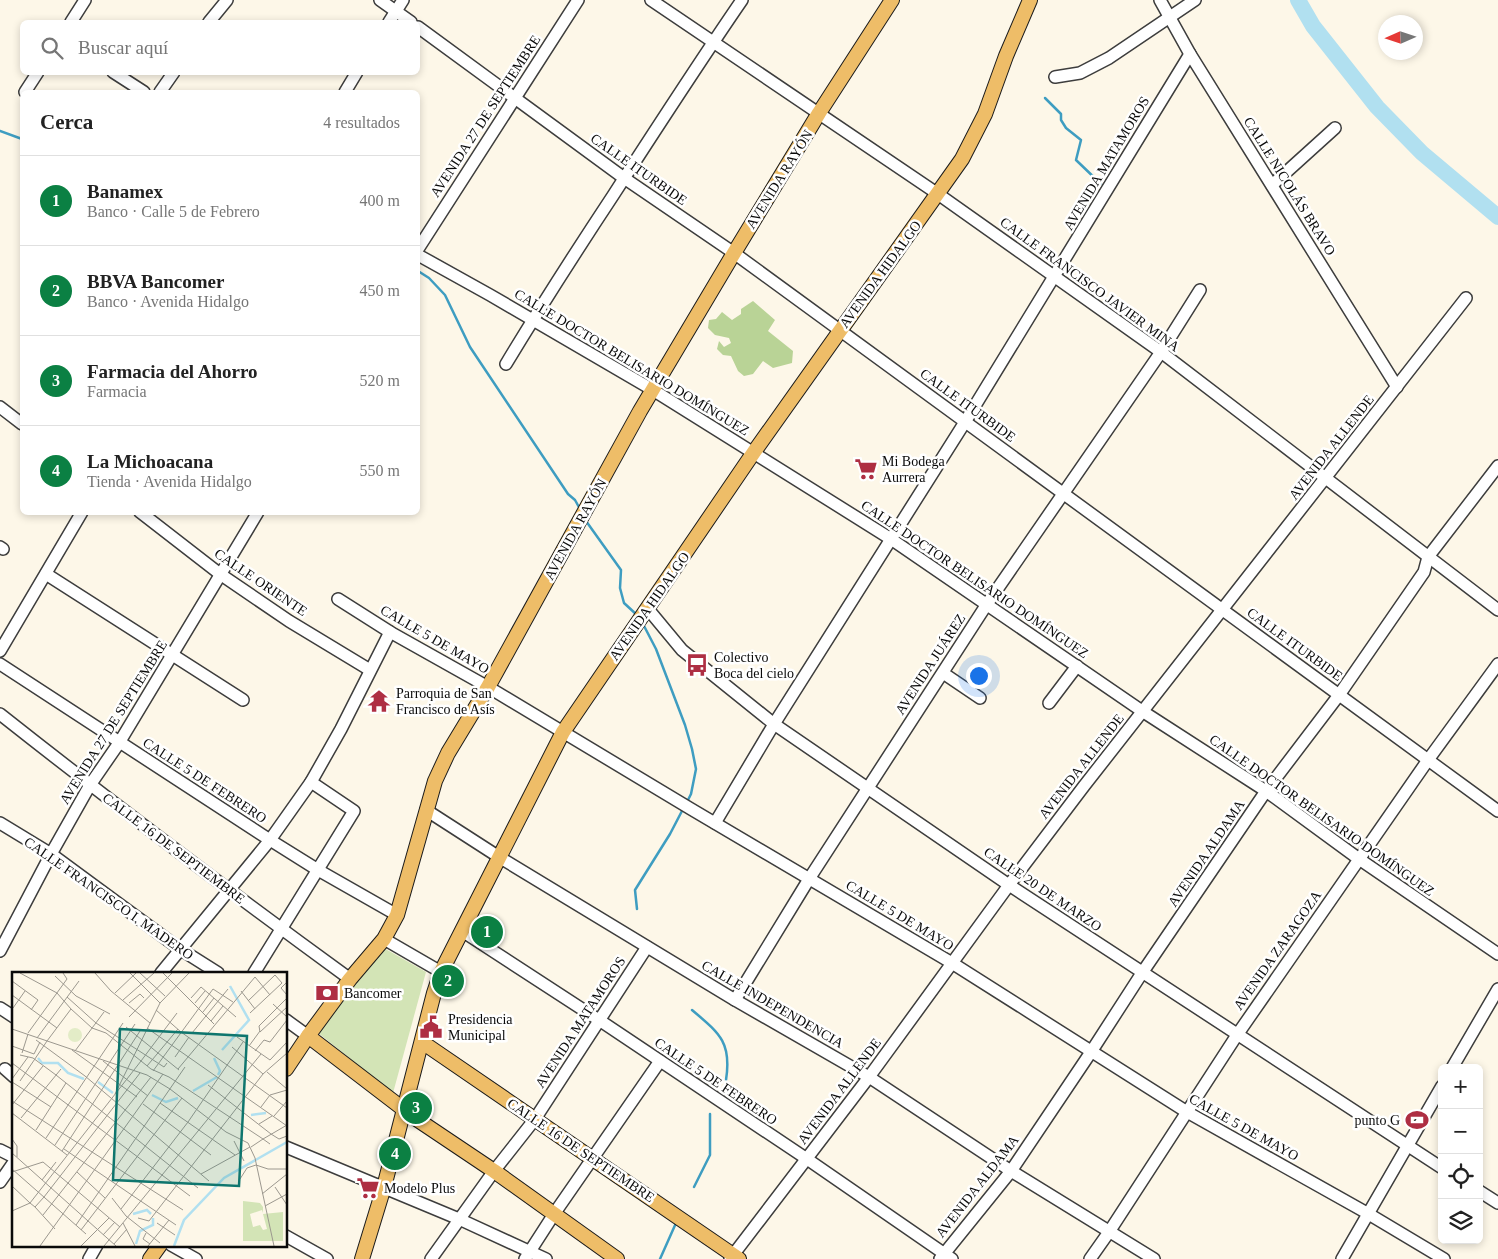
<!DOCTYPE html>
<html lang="es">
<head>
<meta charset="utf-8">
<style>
	:root { --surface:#fff; --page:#f2f2f2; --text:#222; --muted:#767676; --line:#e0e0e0; --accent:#0b8043 }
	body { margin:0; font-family:"Times New Roman",serif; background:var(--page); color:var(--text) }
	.controls { position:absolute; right:15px; bottom:15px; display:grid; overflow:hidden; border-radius:8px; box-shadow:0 2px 8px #0003 }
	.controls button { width:45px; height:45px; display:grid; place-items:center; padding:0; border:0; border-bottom:1px solid var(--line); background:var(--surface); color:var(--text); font:25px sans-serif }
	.compass { position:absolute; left:1378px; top:15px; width:45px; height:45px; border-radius:50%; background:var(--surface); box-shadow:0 2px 8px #0003; rotate:267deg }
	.you { position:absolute; left:978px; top:675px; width:18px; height:18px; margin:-12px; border:4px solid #fff; border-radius:50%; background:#1a73e8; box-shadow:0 0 0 8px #1a73e833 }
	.badge { display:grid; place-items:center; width:32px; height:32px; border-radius:50%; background:var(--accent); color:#fff; font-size:16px; font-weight:700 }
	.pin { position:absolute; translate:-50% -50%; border:2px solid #fff; box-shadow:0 1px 5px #0006 }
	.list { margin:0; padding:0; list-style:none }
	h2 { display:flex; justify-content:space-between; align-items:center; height:65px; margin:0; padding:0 20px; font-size:21px }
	h2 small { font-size:16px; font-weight:400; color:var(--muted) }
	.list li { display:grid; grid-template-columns:32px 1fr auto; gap:15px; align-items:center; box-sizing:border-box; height:90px; padding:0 20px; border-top:1px solid var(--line) }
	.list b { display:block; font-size:19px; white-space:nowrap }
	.list p { margin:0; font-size:16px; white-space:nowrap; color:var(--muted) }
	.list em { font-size:16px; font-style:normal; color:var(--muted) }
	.icon { flex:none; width:28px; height:28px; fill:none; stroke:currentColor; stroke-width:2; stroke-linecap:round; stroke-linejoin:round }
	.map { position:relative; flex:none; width:1498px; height:1259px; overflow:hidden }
	.search { position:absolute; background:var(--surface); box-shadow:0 2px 8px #0003; left:20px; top:20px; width:400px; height:55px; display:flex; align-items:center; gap:12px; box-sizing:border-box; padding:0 18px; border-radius:8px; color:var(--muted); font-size:19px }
	.panel { position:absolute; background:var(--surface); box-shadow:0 2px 8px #0003; left:20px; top:90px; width:400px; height:425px; border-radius:8px }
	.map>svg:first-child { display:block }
	.green { fill:#d3e4b6 }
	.forest { fill:#b9d396 }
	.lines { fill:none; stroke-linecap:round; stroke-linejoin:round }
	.stream { stroke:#3e9dc1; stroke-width:2.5 }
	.river { stroke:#b1e0f0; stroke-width:16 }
	.minor-casing { stroke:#3d3d3d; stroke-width:14 }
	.major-casing { stroke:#1b1b1b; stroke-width:16 }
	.minor { stroke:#fff; stroke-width:11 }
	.major { stroke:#eebd68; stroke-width:14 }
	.labels { text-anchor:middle; stroke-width:5; stroke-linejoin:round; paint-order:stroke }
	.street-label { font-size:14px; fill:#0a0a0a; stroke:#fff }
	.poi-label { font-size:14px; fill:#0a0a0a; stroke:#fff; text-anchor:start }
	.inset-river { fill:none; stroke:#b1e0f0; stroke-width:2.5 }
	.inset-road { fill:none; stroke:#9c988f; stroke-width:1 }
	.view { fill:#0f766e; fill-opacity:0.15; stroke:#0f766e; stroke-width:2.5 }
	.inset-edge { fill:none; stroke:#0a0a0a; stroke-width:2.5 }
</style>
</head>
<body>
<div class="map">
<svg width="1498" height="1259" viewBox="0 0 1498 1259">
	<rect width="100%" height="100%" fill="#fdf7e8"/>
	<polygon class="green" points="382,947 426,972 393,1093 317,1032"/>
	<polygon class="forest" points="753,301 775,320 768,331 793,351 792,363 773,368 763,361 753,374 744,376 738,371 731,356 723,355 717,349 719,341 724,347 731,343 729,338 715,335 708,328 709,320 716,319 722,312 732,320 741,314 741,309"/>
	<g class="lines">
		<g class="stream">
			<polyline points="1045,98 1061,114 1061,120 1066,128 1081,140 1076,160 1101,184"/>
			<polyline points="0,131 22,139"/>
			<polyline points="418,271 429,278 445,295 470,347 568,494 575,500 580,509"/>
			<polyline points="586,521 621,570 620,588 624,603 637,615"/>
			<polyline points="643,624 656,649 685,725 692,749 696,769 691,794 687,802"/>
			<polyline points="637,909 635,890 670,834 683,809"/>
			<path d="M692,1010C719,1033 732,1042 726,1080"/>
			<polyline points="694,1187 710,1155 710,1114"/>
			<polyline points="660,1259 676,1223"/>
		</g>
		<polyline class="river" points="1298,0 1313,26 1377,107 1422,153 1498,217"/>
		<defs>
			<g id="minor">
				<polyline points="380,0 411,22"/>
				<polyline points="651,0 938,194 1161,352 1498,610"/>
				<polyline points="1160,0 1190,54 1397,387"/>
				<polyline points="71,22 85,0"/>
				<polyline points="209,22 227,0"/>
				<polyline points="389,22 403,0"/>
				<polyline points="418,27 624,178 734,253 1498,811"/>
				<polyline points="113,72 144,92"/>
				<polyline points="1055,77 1080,73 1109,58 1195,0"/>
				<polyline points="25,92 38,72"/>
				<polyline points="160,92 174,72"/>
				<polyline points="345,92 357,72"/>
				<polyline points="1272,185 1335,128"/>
				<polyline points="418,249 578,0"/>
				<polyline points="418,255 490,295 653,390 891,539 1142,711 1266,791 1359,859 1498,954"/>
				<path d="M506,364C541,306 577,250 614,194C656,129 698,64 742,0"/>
				<polyline points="0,407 22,424"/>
				<polyline points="140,512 220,574 289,621 370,670"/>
				<polyline points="0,547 3,549"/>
				<polyline points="46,574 243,700"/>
				<polyline points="338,599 390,632 488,687 691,809 952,963 1187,1112 1367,1213 1444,1259"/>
				<polyline points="648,609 682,650 774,724 1009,885 1442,1168"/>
				<polyline points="0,651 82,512"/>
				<polyline points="0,664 270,840 318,870 397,915"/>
				<polyline points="943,673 980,698"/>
				<polyline points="1049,703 1077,666"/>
				<path d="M0,714C115,805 232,893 350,979"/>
				<polyline points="426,810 499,857 735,1000 869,1077 1011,1171 1154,1259"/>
				<polyline points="0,823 51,854 180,949 218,973"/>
				<polyline points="715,823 774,724 965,422 1190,54"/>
				<polyline points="462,931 599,1020 807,1159 952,1259"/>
				<polyline points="384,939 441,972"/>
				<polyline points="0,951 51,854 90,785 119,743 258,512"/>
				<polyline points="161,973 270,840 311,782 341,729 390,632"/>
				<polyline points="254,973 354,811 311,782"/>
				<polyline points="735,1000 809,879 987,604 1161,352 1200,290"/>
				<polyline points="0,1008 14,1017"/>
				<polyline points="286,1020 308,1036"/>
				<polyline points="1452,1068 1498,989"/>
				<polyline points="5,1069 14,1077"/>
				<polyline points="286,1147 459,1219 546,1259"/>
				<polyline points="0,1150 14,1157"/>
				<polyline points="0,1182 14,1162"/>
				<polyline points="1479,1191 1498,1203"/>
				<polyline points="286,1236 327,1259"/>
				<polyline points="171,1245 196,1259"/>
				<polyline points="89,1259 97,1245"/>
				<polyline points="431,1259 494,1171 535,1119 647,947"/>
				<polyline points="525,1259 554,1214 660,1061"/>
				<polyline points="730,1259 869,1077 1009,885 1084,786 1466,298"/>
				<polyline points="940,1259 1011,1171 1091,1052 1142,973 1266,791 1339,695 1424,572 1428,557 1498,466"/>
				<polyline points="1090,1259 1109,1232 1237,1035 1428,760 1498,664"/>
				<polyline points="1342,1259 1442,1086"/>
			</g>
			<g id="major">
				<polyline points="308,1036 415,1118 494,1171 617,1259"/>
				<polyline points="422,1042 739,1259"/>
				<polyline points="286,1069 308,1036 350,979 384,939 397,915 435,781 448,753 488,687 640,411 734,253 819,113 892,0"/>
				<polyline points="150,1259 160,1245"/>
				<polyline points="362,1259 384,1187 434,993 441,972 563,732 754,452 962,159 985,114 1006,56 1030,0"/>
			</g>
		</defs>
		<use href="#minor" class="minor-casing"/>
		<use href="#major" class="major-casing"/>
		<use href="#minor" class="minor"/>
		<use href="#major" class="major"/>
	</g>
	<defs>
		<symbol id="supermarket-bare" viewBox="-9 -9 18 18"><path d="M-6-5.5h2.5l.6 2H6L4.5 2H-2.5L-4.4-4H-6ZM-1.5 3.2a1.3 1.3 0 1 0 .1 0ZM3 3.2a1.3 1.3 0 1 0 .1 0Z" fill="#ae2e43" stroke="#fff" stroke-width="2.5" paint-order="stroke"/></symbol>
		<symbol id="bus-bare" viewBox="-9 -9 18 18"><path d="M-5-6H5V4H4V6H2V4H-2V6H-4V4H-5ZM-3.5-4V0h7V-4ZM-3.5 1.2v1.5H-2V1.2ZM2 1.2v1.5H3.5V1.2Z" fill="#ae2e43" stroke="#fff" stroke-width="2.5" paint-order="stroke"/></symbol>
		<symbol id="temple-bare" viewBox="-9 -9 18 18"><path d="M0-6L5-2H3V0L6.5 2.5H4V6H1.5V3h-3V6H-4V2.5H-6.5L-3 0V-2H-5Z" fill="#ae2e43" stroke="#fff" stroke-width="2.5" paint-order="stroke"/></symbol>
		<symbol id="bank-bare" viewBox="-9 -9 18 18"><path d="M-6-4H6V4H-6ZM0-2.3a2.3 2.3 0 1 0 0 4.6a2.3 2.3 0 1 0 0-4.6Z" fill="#ae2e43" stroke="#fff" stroke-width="2.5" paint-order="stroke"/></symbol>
		<symbol id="civic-bare" viewBox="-9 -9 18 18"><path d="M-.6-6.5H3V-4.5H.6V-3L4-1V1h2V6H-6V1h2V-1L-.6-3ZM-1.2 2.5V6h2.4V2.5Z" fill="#ae2e43" stroke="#fff" stroke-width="2.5" paint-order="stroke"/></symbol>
		<symbol id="stadium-bare" viewBox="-9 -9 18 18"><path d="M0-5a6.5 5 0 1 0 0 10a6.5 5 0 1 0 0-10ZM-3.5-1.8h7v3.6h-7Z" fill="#ae2e43" stroke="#fff" stroke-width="2.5" paint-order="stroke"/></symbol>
	</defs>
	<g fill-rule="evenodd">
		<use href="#supermarket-bare" x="850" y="453" width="32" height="32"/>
		<use href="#bus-bare" x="681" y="649" width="32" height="32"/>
		<use href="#temple-bare" x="363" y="685" width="32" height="32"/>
		<use href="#bank-bare" x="311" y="977" width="32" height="32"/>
		<use href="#civic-bare" x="415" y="1011" width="32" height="32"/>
		<use href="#stadium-bare" x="1401" y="1104" width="32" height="32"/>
		<use href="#supermarket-bare" x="352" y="1172" width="32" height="32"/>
	</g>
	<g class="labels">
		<g class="street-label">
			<text transform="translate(485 116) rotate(-57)" y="5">AVENIDA 27 DE SEPTIEMBRE</text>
			<text transform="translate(1106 163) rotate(-59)" y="5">AVENIDA MATAMOROS</text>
			<text transform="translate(639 169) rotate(35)" y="5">CALLE ITURBIDE</text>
			<text transform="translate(779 179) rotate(-58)" y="5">AVENIDA RAYÓN</text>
			<text transform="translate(1290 186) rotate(58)" y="5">CALLE NICOLÁS BRAVO</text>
			<text transform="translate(880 274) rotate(-54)" y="5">AVENIDA HIDALGO</text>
			<text transform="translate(1090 284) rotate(36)" y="5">CALLE FRANCISCO JAVIER MINA</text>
			<text transform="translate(632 362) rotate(31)" y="5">CALLE DOCTOR BELISARIO DOMÍNGUEZ</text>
			<text transform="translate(968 405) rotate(36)" y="5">CALLE ITURBIDE</text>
			<text transform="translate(1331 447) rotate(-52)" y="5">AVENIDA ALLENDE</text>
			<text transform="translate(575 529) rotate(-61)" y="5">AVENIDA RAYÓN</text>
			<text transform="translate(975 579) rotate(34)" y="5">CALLE DOCTOR BELISARIO DOMÍNGUEZ</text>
			<text transform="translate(261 582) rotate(34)" y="5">CALLE ORIENTE</text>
			<text transform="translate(649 606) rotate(-55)" y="5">AVENIDA HIDALGO</text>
			<text transform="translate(435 639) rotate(30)" y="5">CALLE 5 DE MAYO</text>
			<text transform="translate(1295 644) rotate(36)" y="5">CALLE ITURBIDE</text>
			<text transform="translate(930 664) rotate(-57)" y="5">AVENIDA JUÁREZ</text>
			<text transform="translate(113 722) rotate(-58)" y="5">AVENIDA 27 DE SEPTIEMBRE</text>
			<text transform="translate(1081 766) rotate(-52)" y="5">AVENIDA ALLENDE</text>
			<text transform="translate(205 780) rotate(33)" y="5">CALLE 5 DE FEBRERO</text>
			<text transform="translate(1322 815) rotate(35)" y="5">CALLE DOCTOR BELISARIO DOMÍNGUEZ</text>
			<text transform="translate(174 848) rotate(37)" y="5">CALLE 16 DE SEPTIEMBRE</text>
			<text transform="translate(1206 853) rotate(-56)" y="5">AVENIDA ALDAMA</text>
			<text transform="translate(1043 889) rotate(34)" y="5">CALLE 20 DE MARZO</text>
			<text transform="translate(109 898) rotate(35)" y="5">CALLE FRANCISCO I. MADERO</text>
			<text transform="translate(900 915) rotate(31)" y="5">CALLE 5 DE MAYO</text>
			<text transform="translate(1277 950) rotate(-55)" y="5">AVENIDA ZARAGOZA</text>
			<text transform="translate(773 1004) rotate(30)" y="5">CALLE INDEPENDENCIA</text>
			<text transform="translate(580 1022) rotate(-57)" y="5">AVENIDA MATAMOROS</text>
			<text transform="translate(716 1081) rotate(34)" y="5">CALLE 5 DE FEBRERO</text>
			<text transform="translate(839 1091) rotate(-53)" y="5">AVENIDA ALLENDE</text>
			<text transform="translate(1244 1127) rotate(29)" y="5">CALLE 5 DE MAYO</text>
			<text transform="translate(581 1150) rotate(34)" y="5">CALLE 16 DE SEPTIEMBRE</text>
			<text transform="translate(977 1186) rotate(-52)" y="5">AVENIDA ALDAMA</text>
		</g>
		<g class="poi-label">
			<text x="882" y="466">Mi Bodega<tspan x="882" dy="16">Aurrera</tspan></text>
			<text x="714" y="662">Colectivo<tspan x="714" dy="16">Boca del cielo</tspan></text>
			<text x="396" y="698">Parroquia de San<tspan x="396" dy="16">Francisco de Asís</tspan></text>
			<text x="344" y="998">Bancomer</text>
			<text x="448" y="1024">Presidencia<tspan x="448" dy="16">Municipal</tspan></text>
			<text x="1400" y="1125" text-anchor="end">punto G</text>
			<text x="384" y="1193">Modelo Plus</text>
		</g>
	</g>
	<g transform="translate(12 972)">
		<rect width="275" height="275" fill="#fdf7e8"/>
		<path d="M231,229L248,231L251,235V241L250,238L238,242L241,255L248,253L251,258L255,257L251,242L271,240V269H231Z" fill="#d3e4b6"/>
		<path d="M56 63a7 7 0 1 1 14 0a7 7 0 1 1-14 0Z" fill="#e3ecc7"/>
		<path class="inset-river" d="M210,78L237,48L218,14M26,86L30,91H46L56,101L72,107M202,86L208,99L206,103M86,110L101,121M181,119L205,105M140,123L154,130L166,126M239,143L254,141M121,242L135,238L139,242M124,272L128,259L141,253V246M162,274L172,248L212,206L275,170"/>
		<path class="inset-road" d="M8,1L45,21L59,37M83,1L99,19L138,51M118,1L148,31M128,1L153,24M151,1L202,52M43,4L64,24L98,42M0,9L26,28L19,38M275,10L269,16L275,23M229,19L243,37M103,21L124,1M0,23L45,56M55,25L84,51L152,95L155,91M179,26L189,15L224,45M111,28L142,1M236,29L263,3L270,11L238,41M117,31L128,22L132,26M183,31L193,19M261,32L275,45M1,36L13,19M144,38L169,60L275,136M191,40L202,26M117,45L160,1M199,49L211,34M114,55L167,98M135,56L275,154M0,57L135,103L158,117L214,160L236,171L243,186L262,274M248,60L247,54L275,26M248,60L275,35M16,61L55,7L51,1M180,61L216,17M225,65L258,88L275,70M25,66L67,9M24,68L73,104L197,209M35,69L59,37L80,56L94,61L139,97L157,105L251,167L239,175M0,74L22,82L28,70M237,74L248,59M220,75L251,102M60,78L125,125M63,79L92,40M243,79L252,68L258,70L275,48M10,81L16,62M8,83L21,86L44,103L186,216M163,85L177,65M91,89L136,124M129,89L165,41M0,91L178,224M135,94L166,57M166,97L243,5L258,23M141,99L201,17L221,30M255,100L275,117M0,107L16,85M8,109L35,69M0,110L39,135M196,113L259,162L267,167L275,164M103,122L148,31L177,1M0,129L171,238M148,131L223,183M131,132L199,183M0,133L31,94M249,135L258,123L275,118M0,141L55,183M262,144L275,129M9,146L49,97M247,152L260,144M24,158L54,111M34,166L111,51M0,167L5,174V185M222,169L232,189M258,172L251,167L275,153M43,173L123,52M52,177L164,253M50,179L128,59M0,181L104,274M0,197L74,262M0,200L31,190L108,255M65,200L93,226M189,202L238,175M228,207L235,196L244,193L256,197H275M30,208L44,190M0,214L18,231M263,215L275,233M250,222L275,202M100,226L114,244L148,271M18,231L23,235L32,225L128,101M253,234L275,222M23,235L43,257M109,237L176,150L231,70M0,239L18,231L129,89M31,243L139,105M126,246L137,249L251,102L275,81M111,251L123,274M145,251L163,263M64,253L173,95M69,258L170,126M134,261L131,267L138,272M91,263L103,250M102,272L115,257M28,274L151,102M69,274L97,246M92,274L249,82M136,274L157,248"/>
		<path class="view" d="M108,57L235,64L227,214L101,208Z"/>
		<rect width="275" height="275" class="inset-edge"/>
	</g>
</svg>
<div class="controls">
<button>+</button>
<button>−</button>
<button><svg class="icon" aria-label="locate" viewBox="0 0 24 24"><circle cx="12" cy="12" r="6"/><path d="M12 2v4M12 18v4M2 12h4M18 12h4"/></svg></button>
<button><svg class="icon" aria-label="layers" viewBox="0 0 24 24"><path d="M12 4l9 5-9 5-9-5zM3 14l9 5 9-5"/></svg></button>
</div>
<svg class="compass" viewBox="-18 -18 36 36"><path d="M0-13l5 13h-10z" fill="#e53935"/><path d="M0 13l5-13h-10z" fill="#767676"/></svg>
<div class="you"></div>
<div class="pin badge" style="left:487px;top:932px">1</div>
<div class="pin badge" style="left:448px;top:981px">2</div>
<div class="pin badge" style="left:416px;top:1108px">3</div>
<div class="pin badge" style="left:395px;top:1154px">4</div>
<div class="search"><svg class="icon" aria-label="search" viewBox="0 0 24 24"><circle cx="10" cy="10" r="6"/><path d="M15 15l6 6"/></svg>Buscar aquí</div>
<section class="panel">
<h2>Cerca<small>4 resultados</small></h2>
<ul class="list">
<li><span class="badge">1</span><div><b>Banamex</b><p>Banco · Calle 5 de Febrero</p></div><em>400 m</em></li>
<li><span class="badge">2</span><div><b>BBVA Bancomer</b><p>Banco · Avenida Hidalgo</p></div><em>450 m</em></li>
<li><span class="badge">3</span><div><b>Farmacia del Ahorro</b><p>Farmacia</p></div><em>520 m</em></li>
<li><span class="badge">4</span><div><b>La Michoacana</b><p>Tienda · Avenida Hidalgo</p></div><em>550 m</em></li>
</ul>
</section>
</div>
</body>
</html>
